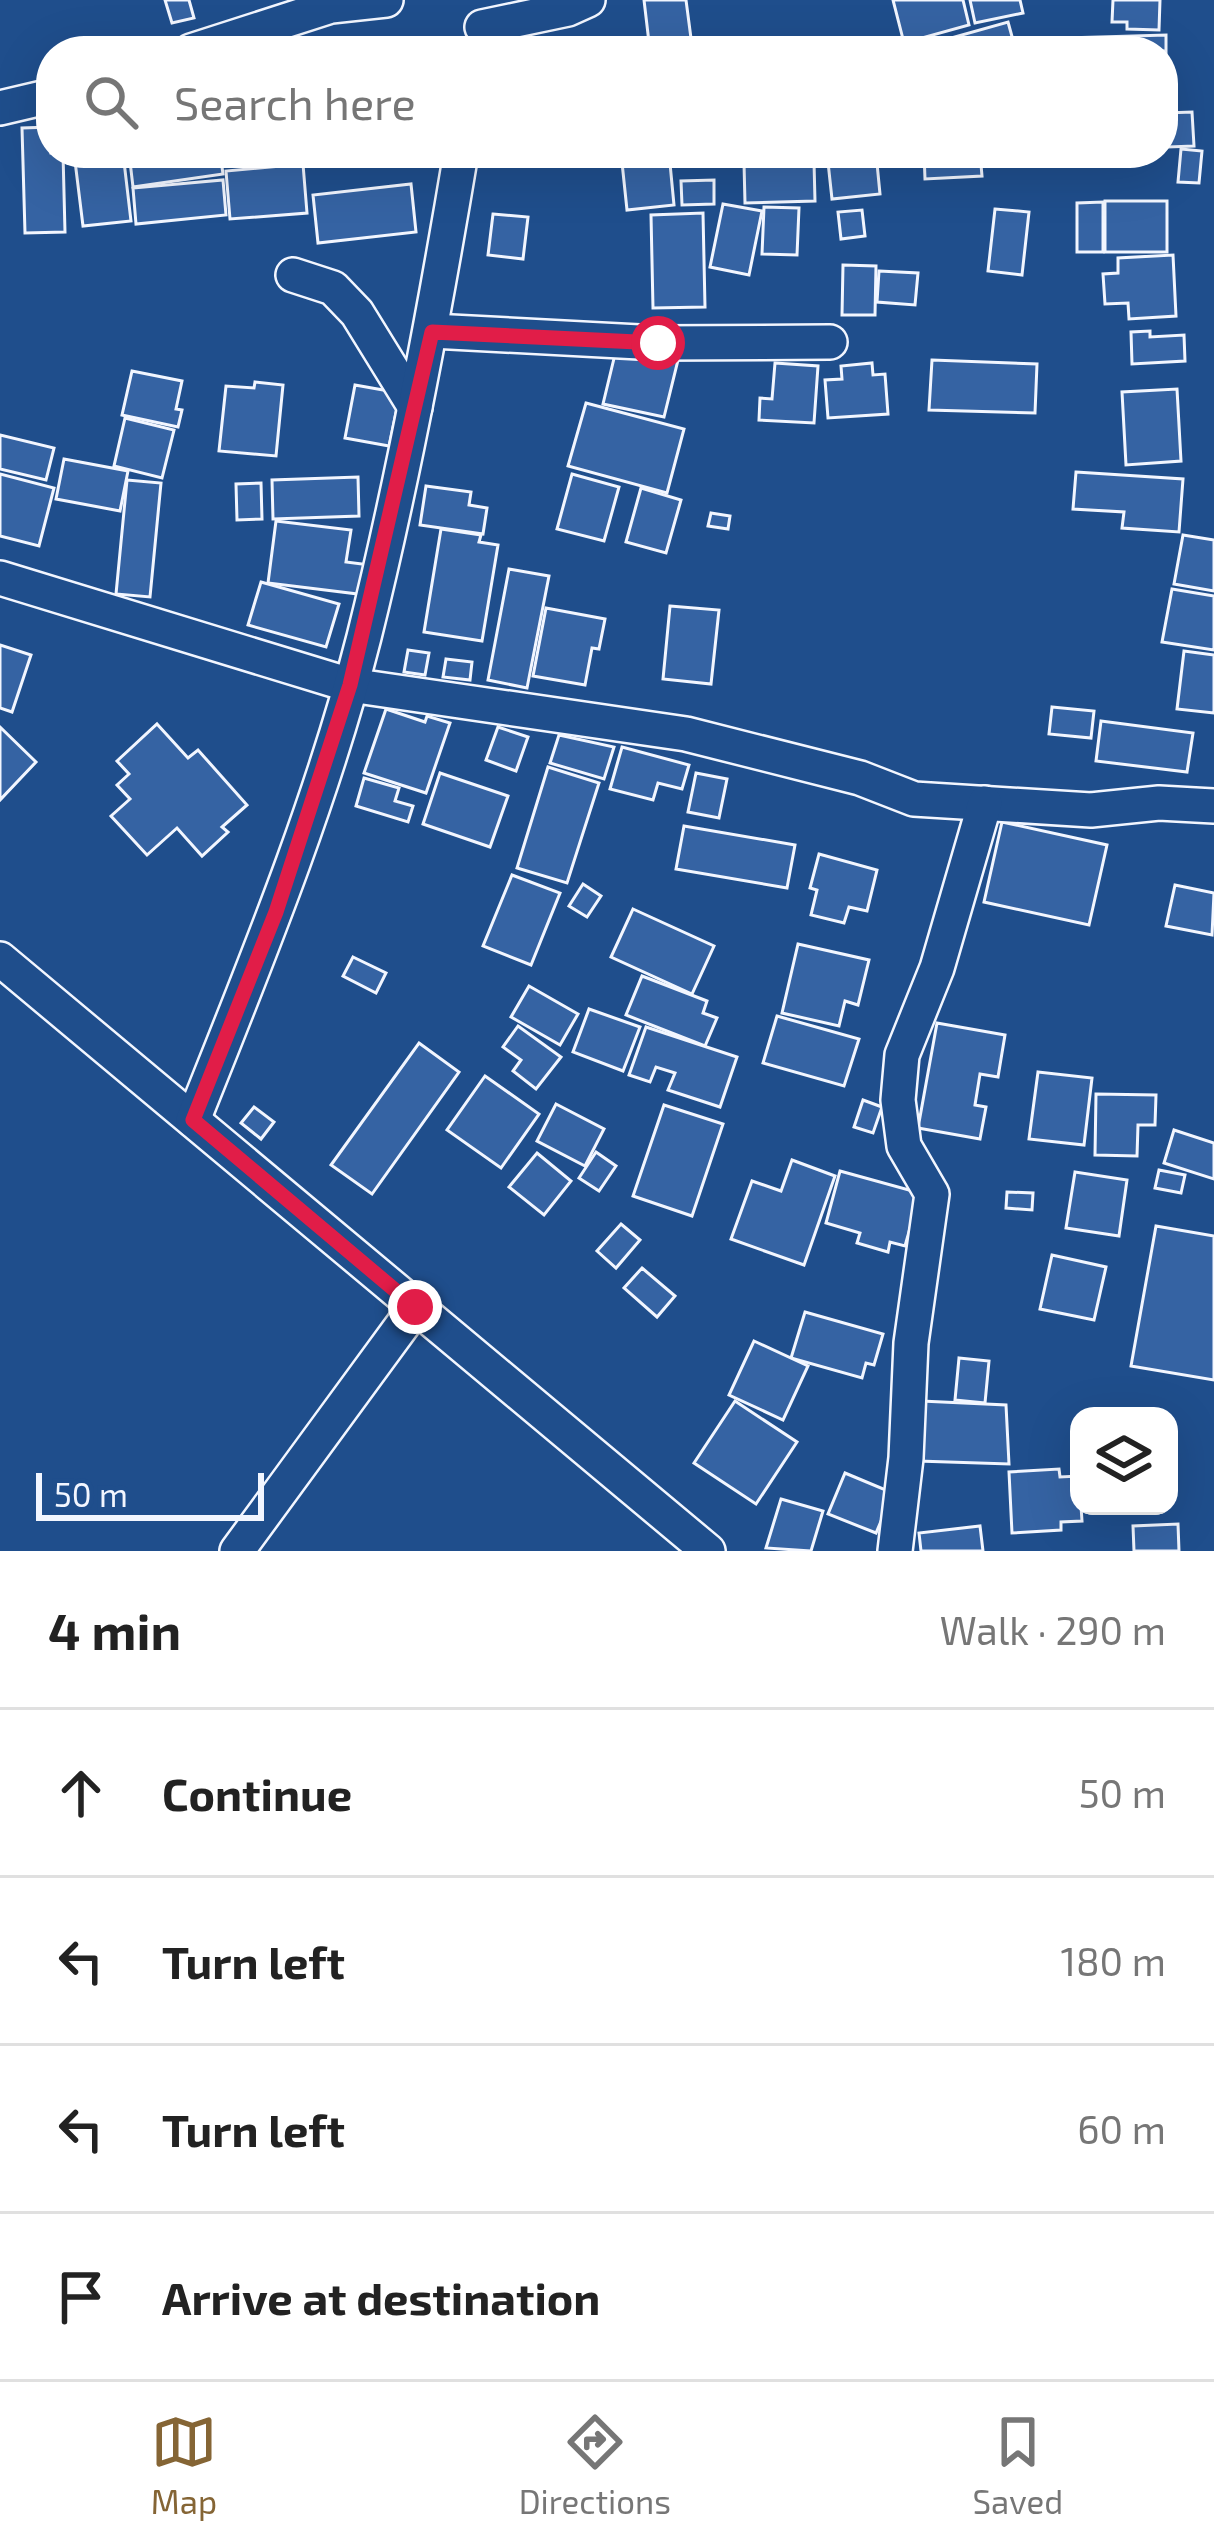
<!DOCTYPE html>
<html lang="en">
<head>
<meta charset="utf-8">
<style>
	:root { --surface:#fff; --page:#f6f6f6; --text:#222; --muted:#767676; --line:#e0e0e0; --accent:#856535 }
	body { margin:0; font-family:"Exo 2",sans-serif; background:var(--page); color:var(--text) }
	.controls { position:absolute; right:36px; bottom:36px; display:grid; overflow:hidden; border-radius:24px; box-shadow:0 12px 48px #0002 }
	.controls button { width:108px; height:108px; display:grid; place-items:center; padding:0; border:0; border-bottom:3px solid var(--line); background:var(--surface); color:var(--text); font:60px sans-serif }
	.scale { position:absolute; left:36px; bottom:30px; width:228px; box-sizing:border-box; padding-left:12px; border:6px solid #f2f6ff; border-top:0; font-size:33px; line-height:42px; white-space:nowrap; color:#f2f6ff; -webkit-text-stroke:9px #1f4e8c; paint-order:stroke }
	.stop { position:absolute; width:36px; height:36px; margin:-27px; border:9px solid #e11d48; border-radius:50%; background:#fff }
	.stop.end { background:#e11d48; border-color:#fff; box-shadow:0 3px 12px #0008 }
	.list { margin:0; padding:0; list-style:none }
	h2 { display:flex; justify-content:space-between; align-items:center; height:156px; margin:0; padding:0 48px; font-size:51px }
	h2 small { font-size:39px; font-weight:400; color:var(--muted) }
	.list li { display:grid; grid-template-columns:78px 1fr auto; gap:36px; align-items:center; box-sizing:border-box; height:168px; padding:0 48px; border-top:3px solid var(--line) }
	.list b { display:block; font-size:45px; white-space:nowrap }
	.list em { font-size:39px; font-style:normal; color:var(--muted) }
	.icon { flex:none; width:66px; height:66px; fill:none; stroke:currentColor; stroke-width:2; stroke-linecap:round; stroke-linejoin:round }
	.map { position:relative; flex:none; width:1214px; height:1551px; overflow:hidden }
	.search { position:absolute; background:var(--surface); box-shadow:0 12px 48px #0002; left:36px; right:36px; top:36px; height:132px; display:flex; align-items:center; gap:30px; box-sizing:border-box; padding:0 42px; border-radius:48px; color:var(--muted); font-size:45px }
	.sheet { height:828px; background:var(--surface) }
	nav { display:flex; justify-content:space-around; align-items:center; box-sizing:border-box; height:168px; border-top:3px solid var(--line); background:var(--surface); font-size:33px; color:var(--muted) }
	nav a { display:grid; justify-items:center; gap:6px }
	nav .on { color:var(--accent) }
	.map>svg:first-child { display:block }
	.building { fill:#3563a3; stroke:#f2f6ff; stroke-width:3 }
	.lines { fill:none; stroke-linecap:round; stroke-linejoin:round }
	.minor-casing { stroke:#f2f6ff; stroke-width:38 }
	.minor { stroke:#1f4e8c; stroke-width:33 }
	.route { stroke:#e11d48; stroke-width:15 }
</style>
</head>
<body>
<div class="map">
<svg width="1214" height="1551" viewBox="0 0 1214 1551">
	<rect width="100%" height="100%" fill="#1f4e8c"/>
	<g class="building">
		<polygon points="165,0 189,0 194,18 172,23"/>
		<polygon points="644,0 686,0 692,46 650,51"/>
		<polygon points="893,0 963,0 969,25 904,43"/>
		<polygon points="970,0 1020,0 1023,13 975,23"/>
		<polygon points="1113,0 1160,0 1159,30 1127,29 1127,22 1112,22"/>
		<polygon points="1008,22 1016,51 955,51 951,38"/>
		<polygon points="1166,35 1166,86 1163,86 1163,51 1066,51 1066,38"/>
		<polygon points="1192,112 1194,146 1168,147 1166,113"/>
		<polygon points="51,127 51,153 63,153 65,232 25,233 22,128"/>
		<polygon points="1181,149 1202,151 1199,183 1178,182"/>
		<polygon points="74,153 123,153 131,221 83,226"/>
		<polygon points="129,153 220,153 223,174 133,187"/>
		<polygon points="621,153 669,153 674,205 627,210"/>
		<polygon points="827,153 876,153 880,194 832,199"/>
		<polygon points="924,153 980,153 982,176 925,179"/>
		<polygon points="814,162 815,201 745,203 744,163"/>
		<polygon points="303,164 307,213 230,219 226,171"/>
		<polygon points="223,180 226,215 136,224 133,188"/>
		<polygon points="714,180 714,204 682,205 681,181"/>
		<polygon points="411,184 416,232 318,243 313,195"/>
		<rect x="1105" y="201" width="62" height="51"/>
		<polygon points="1103,202 1103,252 1077,252 1077,203"/>
		<polygon points="723,204 762,211 749,275 710,267"/>
		<polygon points="764,207 799,208 797,255 762,254"/>
		<polygon points="995,209 1029,212 1022,275 988,271"/>
		<polygon points="862,210 865,236 841,239 838,212"/>
		<polygon points="703,213 705,307 653,308 651,215"/>
		<polygon points="493,214 528,217 523,259 488,255"/>
		<polygon points="1173,255 1176,316 1129,319 1128,303 1105,304 1103,274 1118,273 1118,258"/>
		<polygon points="843,265 876,266 875,315 842,315"/>
		<polygon points="879,271 918,273 915,305 877,302"/>
		<polygon points="1150,331 1150,337 1184,335 1185,361 1132,364 1131,332"/>
		<polygon points="617,346 678,360 664,417 603,404"/>
		<polygon points="932,360 1037,364 1035,413 929,410"/>
		<polygon points="775,363 818,366 814,423 759,420 760,398 772,399"/>
		<polygon points="872,363 873,375 885,374 888,414 828,418 825,380 842,379 841,366"/>
		<polygon points="132,371 182,381 176,409 182,410 178,427 122,415"/>
		<polygon points="255,382 283,385 276,456 219,451 226,386 254,388"/>
		<polygon points="355,385 400,393 389,446 345,438"/>
		<polygon points="1177,389 1181,461 1126,465 1122,392"/>
		<polygon points="586,403 684,429 667,493 568,466"/>
		<polygon points="125,418 174,430 162,478 114,466"/>
		<polygon points="0,435 54,448 46,480 0,469"/>
		<polygon points="64,459 128,471 120,511 56,499"/>
		<polygon points="1076,472 1183,479 1179,532 1122,528 1124,512 1073,509"/>
		<polygon points="0,474 54,488 39,546 0,536"/>
		<polygon points="572,474 619,487 604,541 557,529"/>
		<polygon points="358,477 359,516 273,519 272,480"/>
		<polygon points="127,480 161,483 150,597 116,594"/>
		<polygon points="261,483 262,519 237,520 236,484"/>
		<polygon points="426,486 471,492 469,505 487,508 483,534 420,525"/>
		<polygon points="641,488 681,500 666,553 626,542"/>
		<polygon points="711,513 730,516 728,529 708,526"/>
		<polygon points="276,521 351,530 346,562 370,565 366,595 268,583"/>
		<polygon points="441,529 481,535 479,542 498,545 482,641 424,632"/>
		<polygon points="1183,535 1214,540 1214,591 1174,584"/>
		<polygon points="509,569 549,576 527,688 488,680"/>
		<polygon points="261,582 339,604 326,647 248,625"/>
		<polygon points="1172,589 1214,596 1214,650 1162,642"/>
		<polygon points="670,606 719,610 711,684 663,679"/>
		<polygon points="546,608 605,619 599,649 592,648 585,685 533,676"/>
		<polygon points="0,645 31,655 12,712 0,708"/>
		<polygon points="408,650 429,653 425,675 404,672"/>
		<polygon points="1184,651 1214,655 1214,713 1177,709"/>
		<polygon points="446,659 472,662 470,680 443,677"/>
		<polygon points="1052,707 1094,711 1091,738 1049,734"/>
		<polygon points="386,709 425,722 427,716 450,723 426,793 364,773"/>
		<polygon points="1101,721 1193,733 1187,772 1096,761"/>
		<polygon points="157,724 188,758 198,750 247,805 222,827 228,832 202,856 177,828 147,855 111,816 130,799 117,785 129,774 117,761"/>
		<polygon points="0,727 36,762 0,800"/>
		<polygon points="498,727 528,737 516,771 486,760"/>
		<polygon points="559,735 614,747 604,779 550,763"/>
		<polygon points="622,747 689,765 682,789 658,783 653,800 610,789"/>
		<polygon points="548,767 599,783 567,883 517,868"/>
		<polygon points="440,773 508,796 490,847 423,824"/>
		<polygon points="696,773 727,779 719,818 688,812"/>
		<polygon points="364,778 399,788 395,801 413,806 408,822 356,806"/>
		<polygon points="1002,822 1107,845 1089,925 984,902"/>
		<polygon points="684,826 795,845 787,888 676,869"/>
		<polygon points="819,854 877,870 867,911 849,907 844,923 811,915 817,890 810,888"/>
		<polygon points="512,875 560,893 531,965 483,946"/>
		<polygon points="583,884 601,896 587,917 569,906"/>
		<polygon points="1175,885 1214,893 1212,935 1166,926"/>
		<polygon points="633,909 714,946 692,994 611,957"/>
		<polygon points="798,944 869,960 858,1005 845,1001 839,1026 782,1013"/>
		<polygon points="353,957 386,973 376,993 343,976"/>
		<polygon points="642,976 707,1001 703,1013 717,1018 705,1046 626,1015"/>
		<polygon points="529,986 578,1014 560,1045 511,1017"/>
		<polygon points="589,1009 640,1027 623,1071 573,1052"/>
		<polygon points="777,1016 859,1039 844,1086 763,1063"/>
		<polygon points="937,1023 1005,1035 998,1077 980,1074 975,1105 986,1107 980,1139 918,1128"/>
		<polygon points="518,1026 561,1057 536,1089 513,1071 521,1060 503,1047"/>
		<polygon points="646,1027 737,1057 720,1107 668,1090 675,1073 656,1067 650,1082 629,1075"/>
		<polygon points="419,1043 459,1072 372,1194 331,1165"/>
		<polygon points="1038,1072 1092,1078 1084,1145 1029,1139"/>
		<polygon points="485,1076 539,1114 501,1168 447,1130"/>
		<polygon points="1096,1094 1156,1095 1155,1125 1138,1125 1137,1156 1095,1155"/>
		<polygon points="863,1100 882,1107 873,1133 854,1127"/>
		<polygon points="556,1104 604,1129 585,1166 537,1141"/>
		<polygon points="664,1105 723,1124 692,1216 633,1196"/>
		<polygon points="254,1107 274,1122 261,1139 241,1123"/>
		<polygon points="1174,1130 1214,1143 1214,1179 1164,1163"/>
		<polygon points="596,1152 616,1166 599,1191 579,1178"/>
		<polygon points="537,1153 571,1181 544,1215 509,1187"/>
		<polygon points="792,1160 835,1176 804,1265 731,1239 752,1181 781,1191"/>
		<polygon points="1159,1170 1185,1175 1181,1193 1155,1188"/>
		<polygon points="840,1171 920,1193 905,1246 890,1242 888,1252 857,1243 860,1233 826,1223"/>
		<polygon points="1075,1172 1127,1180 1119,1236 1066,1228"/>
		<polygon points="1007,1192 1033,1193 1032,1210 1006,1208"/>
		<polygon points="621,1224 640,1240 616,1268 597,1251"/>
		<polygon points="1156,1226 1214,1236 1214,1380 1131,1366"/>
		<polygon points="1052,1255 1106,1267 1094,1320 1040,1309"/>
		<polygon points="642,1268 675,1296 657,1317 624,1288"/>
		<polygon points="805,1312 883,1334 874,1365 866,1363 862,1378 791,1358"/>
		<polygon points="754,1341 808,1366 783,1420 729,1395"/>
		<polygon points="959,1358 989,1361 985,1403 955,1400"/>
		<polygon points="735,1401 797,1442 756,1504 694,1463"/>
		<polygon points="921,1401 1006,1405 1009,1464 918,1461"/>
		<polygon points="1059,1469 1060,1477 1079,1476 1082,1521 1061,1522 1061,1530 1012,1533 1009,1472"/>
		<polygon points="845,1473 893,1493 876,1533 828,1514"/>
		<polygon points="781,1499 823,1511 811,1551 766,1548"/>
		<polygon points="1178,1524 1179,1551 1134,1551 1133,1526"/>
		<polygon points="980,1526 983,1551 921,1551 919,1533"/>
	</g>
	<g class="lines">
		<defs>
			<g id="minor">
				<polyline points="482,27 568,9 588,0"/>
				<polyline points="191,51 331,6 386,0"/>
				<polyline points="0,108 51,96"/>
				<polyline points="293,275 333,288 357,313 415,407"/>
				<polyline points="432,331 658,343 830,342"/>
				<polyline points="0,578 350,685 686,734 860,778 914,799 1091,810 1159,803 1214,806"/>
				<polyline points="0,959 708,1551"/>
				<path d="M193,1120C256,962 322,802 364,637C404,477 434,315 461,153"/>
				<polyline points="237,1551 415,1308"/>
				<polyline points="895,1551 906,1458 911,1343 932,1194 904,1146 898,1100 902,1055 937,968 985,803"/>
			</g>
		</defs>
		<use href="#minor" class="minor-casing"/>
		<use href="#minor" class="minor"/>
	</g>
	<g class="lines">
		<polyline class="route" points="415,1307 193,1120 276,912 350,685 432,332 658,343"/>
	</g>
</svg>
<div class="controls">
<button><svg class="icon" aria-label="layers" viewBox="0 0 24 24"><path d="M12 4l9 5-9 5-9-5zM3 14l9 5 9-5"/></svg></button>
</div>
<div class="scale">50 m</div>
<div class="stop" style="left:658px;top:343px"></div>
<div class="stop end" style="left:415px;top:1307px"></div>
<div class="search"><svg class="icon" aria-label="search" viewBox="0 0 24 24"><circle cx="10" cy="10" r="6"/><path d="M15 15l6 6"/></svg>Search here</div>
</div>
<section class="sheet">
<h2>4 min<small>Walk · 290 m</small></h2>
<ul class="list">
<li><svg class="icon" aria-label="ahead" viewBox="0 0 24 24"><path d="M12 20V5M6 11l6-6 6 6"/></svg><div><b>Continue</b></div><em>50 m</em></li>
<li><svg class="icon" aria-label="left" viewBox="0 0 24 24"><path d="M17 20v-9H6M10 6l-5 5 5 5"/></svg><div><b>Turn left</b></div><em>180 m</em></li>
<li><svg class="icon" aria-label="left" viewBox="0 0 24 24"><path d="M17 20v-9H6M10 6l-5 5 5 5"/></svg><div><b>Turn left</b></div><em>60 m</em></li>
<li><svg class="icon" aria-label="arrive" viewBox="0 0 24 24"><path d="M6 21V4h12l-3 4 3 4H6"/></svg><div><b>Arrive at destination</b></div></li>
</ul>
</section>
<nav>
<a class="on"><svg class="icon" aria-label="map" viewBox="0 0 24 24"><path d="M3 6l6-2 6 2 6-2v14l-6 2-6-2-6 2zM9 4v14M15 6v14"/></svg>Map</a>
<a><svg class="icon" aria-label="directions" viewBox="0 0 24 24"><path d="M12 3l9 9-9 9-9-9zM9 14v-3h6M13 9l2 2-2 2"/></svg>Directions</a>
<a><svg class="icon" aria-label="saved" viewBox="0 0 24 24"><path d="M7 4h10v16l-5-4-5 4z"/></svg>Saved</a>
</nav>
</body>
</html>
